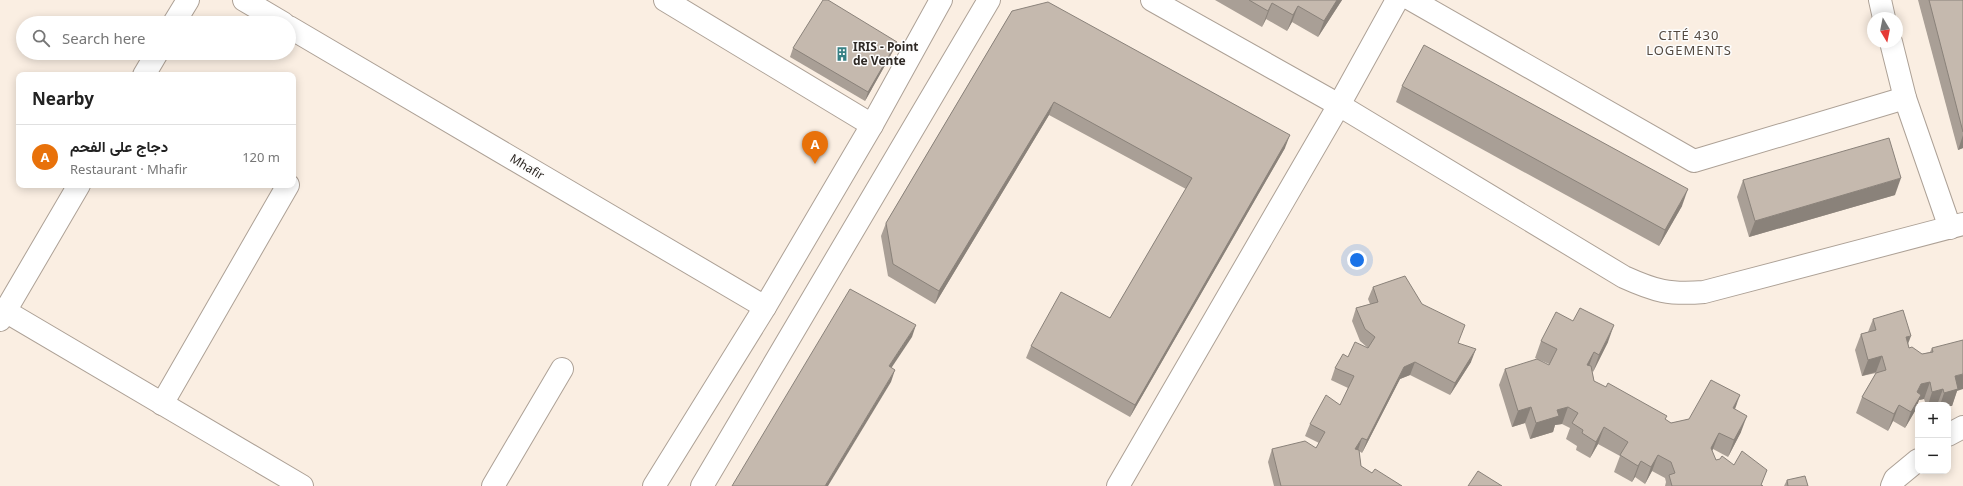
<!DOCTYPE html>
<html lang="en">
<head>
<meta charset="utf-8">
<style>
	:root { --surface:#fff; --page:#f6f6f6; --text:#222; --muted:#767676; --line:#e0e0e0; --accent:#378084 }
	body { margin:0; font-family:"Noto Sans",Vazirmatn,sans-serif; background:var(--page); color:var(--text) }
	.controls { position:absolute; right:12px; bottom:12px; display:grid; overflow:hidden; border-radius:8px; box-shadow:0 2px 10px #0003 }
	.controls button { width:36px; height:36px; display:grid; place-items:center; padding:0; border:0; border-bottom:1px solid var(--line); background:var(--surface); color:var(--text); font:20px sans-serif }
	.compass { position:absolute; left:1867px; top:12px; width:36px; height:36px; border-radius:50%; background:var(--surface); box-shadow:0 2px 10px #0003; rotate:170deg }
	.you { position:absolute; left:1357px; top:260px; width:14px; height:14px; margin:-10px; border:3px solid #fff; border-radius:50%; background:#1a73e8; box-shadow:0 0 0 6px #1a73e833 }
	.badge { display:grid; place-items:center; width:26px; height:26px; border-radius:50%; background:var(--accent); color:#fff; font-size:13px; font-weight:700 }
	.pin { position:absolute; translate:-50% -33px; filter:drop-shadow(0 1px 2px #0008) }
	.pin::after { content:''; position:absolute; top:21px; width:14px; height:12px; background:inherit; clip-path:polygon(0 0,100% 0,50% 100%) }
	.list { margin:0; padding:0; list-style:none }
	h2 { display:flex; justify-content:space-between; align-items:center; height:52px; margin:0; padding:0 16px; font-size:17px }
	h2 small { font-size:13px; font-weight:400; color:var(--muted) }
	.list li { display:grid; grid-template-columns:26px 1fr auto; gap:12px; align-items:center; box-sizing:border-box; height:64px; padding:0 16px; border-top:1px solid var(--line) }
	.list b { display:block; font-size:15px; white-space:nowrap }
	.list p { margin:0; font-size:13px; white-space:nowrap; color:var(--muted) }
	.list em { font-size:13px; font-style:normal; color:var(--muted) }
	.icon { flex:none; width:22px; height:22px; fill:none; stroke:currentColor; stroke-width:2; stroke-linecap:round; stroke-linejoin:round }
	.map { position:relative; flex:none; width:1963px; height:486px; overflow:hidden }
	.search { position:absolute; background:var(--surface); box-shadow:0 2px 10px #0003; left:16px; top:16px; width:280px; height:44px; display:flex; align-items:center; gap:10px; box-sizing:border-box; padding:0 14px; border-radius:22px; color:var(--muted); font-size:15px }
	.panel { position:absolute; background:var(--surface); box-shadow:0 2px 10px #0003; left:16px; top:72px; width:280px; height:116px; border-radius:8px }
	.map>svg:first-child { display:block }
	.lines { fill:none; stroke-linecap:round; stroke-linejoin:round }
	.minor-casing { stroke:#ada196; stroke-width:24 }
	.minor { stroke:#fff; stroke-width:22 }
	.wall { fill:#a99f96 }
	.shaded-wall { fill:#8a827a }
	.building { fill:#c5b9ae; stroke:#8a827a }
	.labels { text-anchor:middle; stroke-width:3; stroke-linejoin:round; paint-order:stroke }
	.poi-label { font-size:12px; font-weight:bold; fill:#2e2925; stroke:#fdfdfd; text-anchor:start }
	.street-label { font-size:12px; fill:#2e2925; stroke:#fdfdfd }
	.neighbourhood-label { font-size:13px; letter-spacing:1px; fill:#544a41; stroke:#fdfdfd }
</style>
</head>
<body>
<div class="map">
<svg width="1963" height="486" viewBox="0 0 1963 486">
	<rect width="100%" height="100%" fill="#faeee2"/>
	<g class="lines">
		<defs>
			<g id="minor">
				<polyline points="244,0 283,23"/>
				<polyline points="665,0 872,125"/>
				<path d="M1152,0L1339,105L1624,277C1655,291 1669,295 1704,292L1963,224"/>
				<polyline points="1412,0 1694,161 1905,98"/>
				<polyline points="1880,0 1884,18"/>
				<polyline points="174,23 188,0"/>
				<polyline points="289,27 765,307"/>
				<polyline points="1891,42 1905,98 1950,228"/>
				<polyline points="144,75 157,53"/>
				<polyline points="5,311 302,486"/>
				<polyline points="0,320 79,185"/>
				<polyline points="162,404 288,185"/>
				<polyline points="1948,435 1963,427"/>
				<polyline points="493,486 562,369"/>
				<polyline points="654,486 765,307 872,125 941,0"/>
				<polyline points="702,486 989,0"/>
				<polyline points="1118,486 1339,105 1397,0"/>
				<polyline points="1892,486 1895,479 1918,460"/>
			</g>
		</defs>
		<use href="#minor" class="minor-casing"/>
		<use href="#minor" class="minor"/>
	</g>
	<g class="wall">
		<polygon points="1215,0 1342,0 1318,37 1292,22 1287,31 1266,19 1262,27"/>
		<polygon points="1918,0 1963,0 1963,148 1958,150"/>
		<polygon points="1012,11 1285,148 1130,417 1026,358 1031,346 1110,318 1186,189 1049,115 935,304 888,276 881,236 886,223"/>
		<polygon points="897,42 893,51 865,101 790,57 793,48"/>
		<polygon points="1402,86 1682,206 1659,246 1396,102"/>
		<polygon points="1743,180 1895,195 1749,237 1737,197"/>
		<polygon points="1373,287 1422,304 1458,343 1471,362 1450,395 1410,375 1400,379 1362,453 1359,451 1361,466 1372,473 1402,486 1274,486 1268,462 1272,449 1316,448 1319,443 1305,436 1310,424 1340,405 1348,388 1331,380 1335,368 1348,357 1368,348 1360,341 1352,321 1356,308 1370,304 1368,299"/>
		<polygon points="1873,319 1908,343 1909,348 1922,354 1930,352 1932,348 1957,391 1952,406 1926,405 1924,399 1919,400 1915,411 1905,428 1893,421 1888,431 1856,413 1862,397 1876,373 1862,376 1855,350 1861,334 1868,332"/>
		<polygon points="1541,341 1608,342 1593,372 1592,371 1594,381 1671,423 1735,409 1741,432 1728,457 1713,449 1712,451 1716,460 1734,465 1767,470 1761,485 1763,486 1665,486 1666,482 1665,478 1652,471 1645,484 1635,477 1632,482 1614,472 1620,456 1598,444 1590,458 1576,450 1577,446 1566,439 1570,428 1562,424 1555,425 1553,432 1530,439 1525,423 1512,427 1499,385 1505,369 1549,365 1549,364 1535,358"/>
		<polygon points="1787,480 1808,486 1784,486"/>
	</g>
	<g class="shaded-wall">
		<polygon points="1337,0 1342,0 1318,37 1324,21"/>
		<polygon points="1272,3 1266,19 1262,27 1268,11"/>
		<polygon points="1298,6 1292,22 1287,31 1293,15"/>
		<polygon points="897,42 893,51 865,101 868,92"/>
		<polygon points="1054,102 1049,115 935,304 939,291"/>
		<polygon points="1290,135 1285,148 1130,417 1135,405"/>
		<polygon points="1963,135 1963,148 1958,150"/>
		<polygon points="1901,178 1895,195 1749,237 1755,221"/>
		<polygon points="1688,189 1682,206 1659,246 1665,230"/>
		<polygon points="916,325 912,337 884,379 889,366"/>
		<polygon points="1614,325 1608,342 1593,372 1599,355"/>
		<polygon points="1911,336 1905,352 1906,337"/>
		<polygon points="1476,349 1471,362 1450,395 1455,383"/>
		<polygon points="1594,352 1588,369 1587,365"/>
		<polygon points="1882,356 1876,372 1862,376 1868,360"/>
		<polygon points="1415,362 1410,375 1400,379 1362,453 1367,440 1404,367"/>
		<polygon points="895,370 891,382 828,486 825,486"/>
		<polygon points="1963,374 1963,389 1957,391 1952,406 1948,406 1948,405 1940,405 1944,393 1955,376"/>
		<polygon points="1930,382 1924,399 1919,400 1915,411 1905,428 1911,412 1917,392 1921,384"/>
		<polygon points="1943,389 1937,405 1928,405 1932,392"/>
		<polygon points="1740,395 1734,412 1733,408"/>
		<polygon points="1899,405 1893,421 1888,431 1894,414"/>
		<polygon points="1531,407 1525,423 1512,427 1518,411"/>
		<polygon points="1568,407 1562,424 1555,425 1553,432 1530,439 1536,423 1557,410"/>
		<polygon points="1747,416 1741,432 1728,457 1734,440"/>
		<polygon points="1604,427 1598,444 1590,458 1596,442"/>
		<polygon points="1719,433 1713,449 1705,464 1711,448"/>
		<polygon points="1362,438 1358,450 1355,449"/>
		<polygon points="1658,455 1652,471 1645,484 1651,467"/>
		<polygon points="1641,461 1635,477 1632,482 1638,466"/>
	</g>
	<g class="building">
		<polygon points="823,0 828,0 897,42 868,92 793,48"/>
		<polygon points="1249,0 1337,0 1324,21 1298,6 1293,15 1272,3 1268,11"/>
		<polygon points="1929,0 1963,0 1963,132"/>
		<polygon points="1048,2 1290,135 1135,405 1031,346 1061,292 1110,318 1192,178 1054,102 939,291 893,264 886,223 1012,11"/>
		<polygon points="1424,45 1688,189 1665,230 1402,86"/>
		<polygon points="1889,138 1901,178 1755,221 1743,180"/>
		<polygon points="1405,276 1422,304 1465,325 1458,343 1476,349 1455,383 1415,362 1404,367 1367,440 1362,438 1355,449 1359,450 1361,466 1372,473 1375,469 1402,486 1281,486 1272,449 1305,441 1316,448 1325,432 1310,424 1326,395 1340,405 1354,376 1335,368 1343,354 1348,357 1355,342 1368,348 1375,337 1365,329 1356,308 1378,302 1373,287"/>
		<polygon points="850,289 916,325 889,366 895,370 825,486 732,486"/>
		<polygon points="1580,308 1614,325 1599,355 1594,352 1587,365 1591,366 1594,381 1606,387 1608,383 1667,416 1665,419 1671,423 1689,419 1711,380 1740,395 1733,408 1747,416 1734,440 1719,433 1711,448 1716,460 1720,459 1722,456 1734,465 1742,451 1767,470 1761,485 1763,486 1672,486 1669,475 1675,473 1671,462 1658,455 1651,467 1641,461 1638,466 1620,455 1628,442 1604,427 1596,442 1582,433 1583,430 1572,423 1578,413 1568,407 1557,410 1559,416 1536,423 1531,407 1518,411 1505,369 1537,359 1549,365 1557,349 1541,341 1556,312 1573,321"/>
		<polygon points="1903,310 1911,336 1906,337 1909,348 1912,347 1922,354 1933,352 1932,348 1963,340 1963,374 1955,376 1958,389 1944,393 1943,389 1932,392 1930,382 1921,384 1917,392 1921,395 1911,412 1899,405 1894,414 1862,397 1876,373 1886,370 1882,356 1868,360 1861,334 1876,330 1873,319"/>
		<polygon points="1478,471 1502,486 1468,486"/>
		<polygon points="1805,476 1808,486 1788,486 1787,480"/>
	</g>
	<defs>
		<symbol id="building-bare" viewBox="-9 -9 18 18"><path d="M-4-6H4V6H1V3H-1V6H-4ZM-2.5-4.3h1.7v1.8h-1.7ZM.8-4.3h1.7v1.8H.8ZM-2.5-1h1.7V.8h-1.7ZM.8-1h1.7V.8H.8Z" fill="#378084" stroke="#fdfdfd" stroke-width="2.5" paint-order="stroke"/></symbol>
	</defs>
	<g fill-rule="evenodd">
		<use href="#building-bare" x="832" y="44" width="20" height="20"/>
	</g>
	<g class="labels">
		<g class="poi-label">
			<text x="853" y="51">IRIS - Point<tspan x="853" dy="14">de Vente</tspan></text>
		</g>
		<g class="street-label">
			<text transform="translate(527 167) rotate(31)" y="4">Mhafir</text>
		</g>
		<g class="neighbourhood-label">
			<text x="1689" y="40">CITÉ 430<tspan x="1689" dy="15">LOGEMENTS</tspan></text>
		</g>
	</g>
</svg>
<div class="controls">
<button>+</button>
<button>−</button>
</div>
<svg class="compass" viewBox="-18 -18 36 36"><path d="M0-13l5 13h-10z" fill="#e53935"/><path d="M0 13l5-13h-10z" fill="#767676"/></svg>
<div class="you"></div>
<div class="pin badge" style="left:815px;top:164px;background:#e8710a">A</div>
<div class="search"><svg class="icon" aria-label="search" viewBox="0 0 24 24"><circle cx="10" cy="10" r="6"/><path d="M15 15l6 6"/></svg>Search here</div>
<section class="panel">
<h2>Nearby<small></small></h2>
<ul class="list">
<li><span class="badge" style="background:#e8710a">A</span><div><b>دجاج على الفحم</b><p>Restaurant · Mhafir</p></div><em>120 m</em></li>
</ul>
</section>
</div>
</body>
</html>
